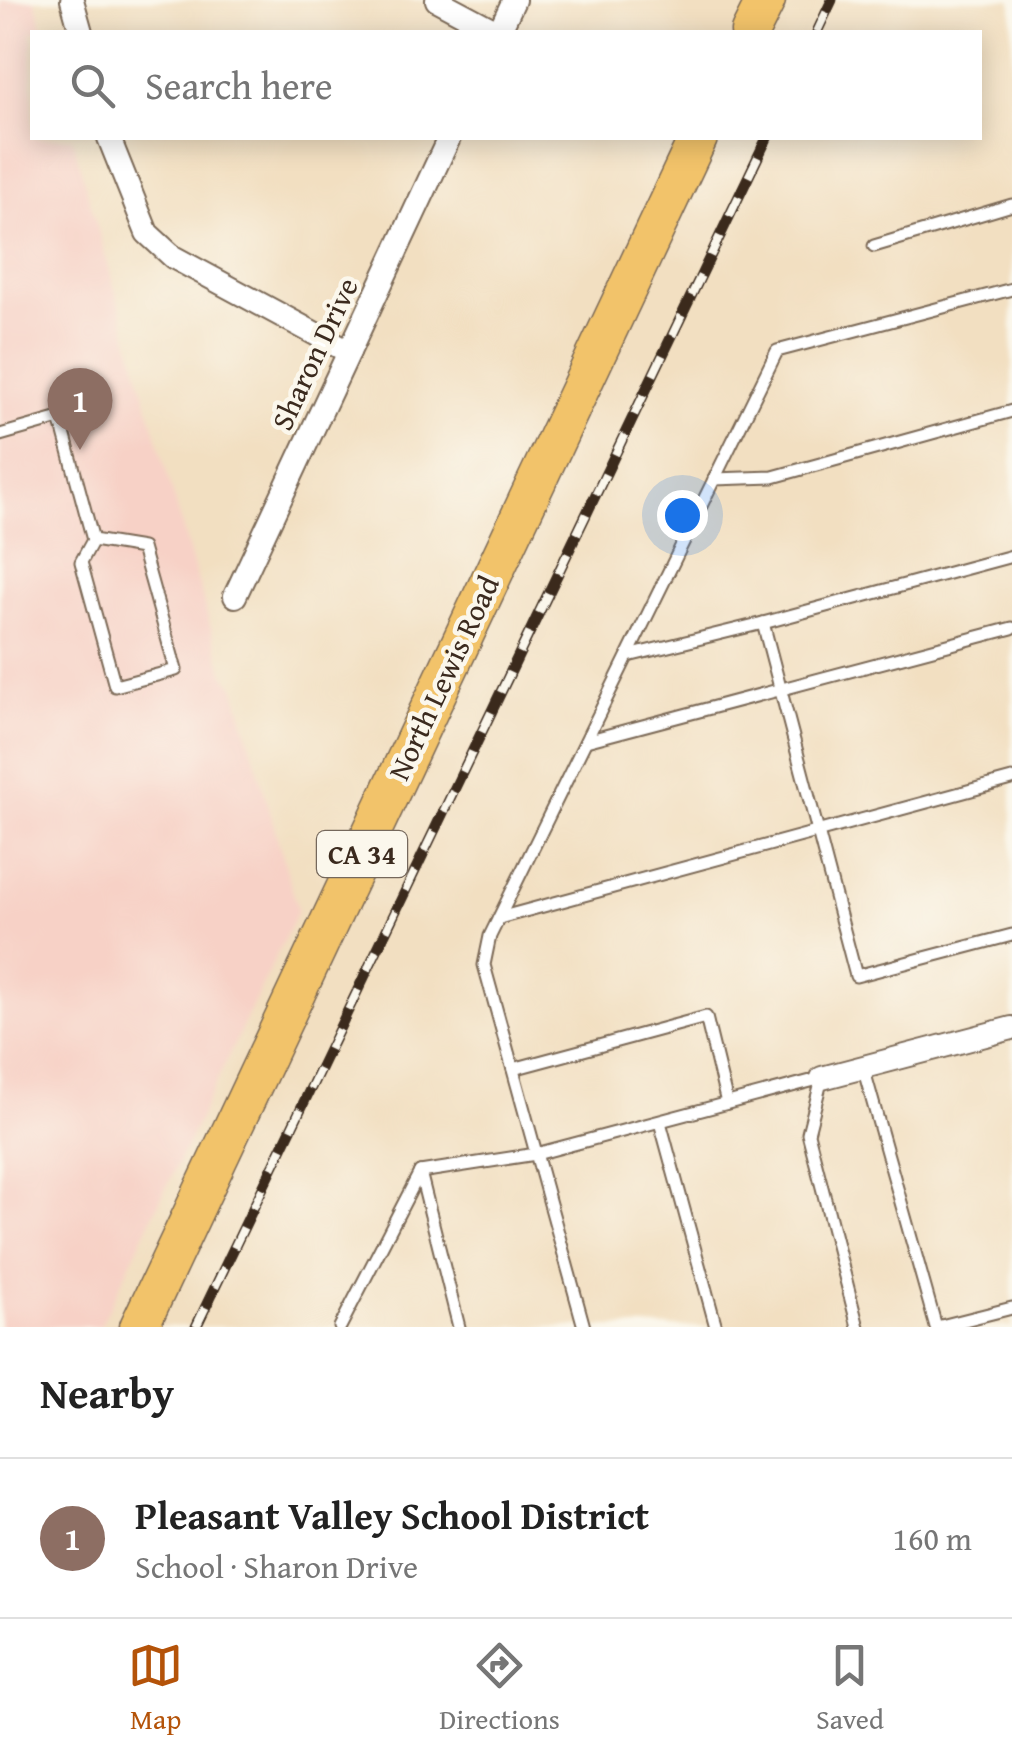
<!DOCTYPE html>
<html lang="en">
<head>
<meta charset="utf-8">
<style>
	:root { --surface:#fff; --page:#f2f2f2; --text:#222; --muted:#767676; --line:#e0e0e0; --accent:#b45309 }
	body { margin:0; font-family:"Gentium Book Plus",serif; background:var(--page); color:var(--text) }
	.you { position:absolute; left:682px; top:515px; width:35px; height:35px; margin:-25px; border:8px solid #fff; border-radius:50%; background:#1a73e8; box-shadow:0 0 0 15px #1a73e833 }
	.badge { display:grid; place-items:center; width:65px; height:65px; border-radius:50%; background:var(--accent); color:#fff; font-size:32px; font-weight:700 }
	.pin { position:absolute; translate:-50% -82px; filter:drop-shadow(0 2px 5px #0008) }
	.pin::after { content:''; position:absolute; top:52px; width:35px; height:30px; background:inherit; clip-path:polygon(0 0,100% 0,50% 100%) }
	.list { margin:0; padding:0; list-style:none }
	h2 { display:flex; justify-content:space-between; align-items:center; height:130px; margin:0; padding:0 40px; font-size:42px }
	h2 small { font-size:32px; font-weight:400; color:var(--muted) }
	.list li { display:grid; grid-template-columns:65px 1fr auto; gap:30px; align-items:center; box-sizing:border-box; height:160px; padding:0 40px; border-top:2px solid var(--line) }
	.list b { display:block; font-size:38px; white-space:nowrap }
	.list p { margin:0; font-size:32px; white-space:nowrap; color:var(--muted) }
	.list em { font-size:32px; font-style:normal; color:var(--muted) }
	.icon { flex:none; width:55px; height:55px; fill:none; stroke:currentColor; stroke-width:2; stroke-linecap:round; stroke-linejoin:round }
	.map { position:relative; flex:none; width:1012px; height:1327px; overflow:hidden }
	.search { position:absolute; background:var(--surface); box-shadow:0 5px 25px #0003; left:30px; right:30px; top:30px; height:110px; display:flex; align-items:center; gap:25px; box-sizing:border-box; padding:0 35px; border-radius:0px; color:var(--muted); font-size:38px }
	.sheet { height:290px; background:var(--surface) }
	nav { display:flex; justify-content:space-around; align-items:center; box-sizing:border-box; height:140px; border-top:2px solid var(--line); background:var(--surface); font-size:28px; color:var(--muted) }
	nav a { display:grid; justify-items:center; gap:5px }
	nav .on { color:var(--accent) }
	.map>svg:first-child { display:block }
	.built { fill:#f7d1c6 }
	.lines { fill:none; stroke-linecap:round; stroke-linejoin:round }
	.lane-casing { stroke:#7b6957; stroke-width:15 }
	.street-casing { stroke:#7b6957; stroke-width:26 }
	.primary-casing { stroke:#7b6957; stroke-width:41 }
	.lane { stroke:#fff; stroke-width:11 }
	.street { stroke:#fff; stroke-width:22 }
	.primary { stroke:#f2c36a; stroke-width:38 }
	.rail-casing { stroke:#3b2a1e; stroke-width:11 }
	.rail { stroke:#fbf7ec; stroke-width:8; stroke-dasharray:22; stroke-linecap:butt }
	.labels { text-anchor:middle; stroke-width:9; stroke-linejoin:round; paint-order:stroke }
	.shield { fill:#fbf7ec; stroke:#75685c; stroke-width:2.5 }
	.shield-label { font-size:28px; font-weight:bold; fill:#3b2a1e }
	.street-label { font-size:30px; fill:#3b2a1e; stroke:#fbf7ec }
</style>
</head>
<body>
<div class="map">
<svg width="1012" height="1327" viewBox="0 0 1012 1327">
	<rect width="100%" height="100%" fill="#fbf7ec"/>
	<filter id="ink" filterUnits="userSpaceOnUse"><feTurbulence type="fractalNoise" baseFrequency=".01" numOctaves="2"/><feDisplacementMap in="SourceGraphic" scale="20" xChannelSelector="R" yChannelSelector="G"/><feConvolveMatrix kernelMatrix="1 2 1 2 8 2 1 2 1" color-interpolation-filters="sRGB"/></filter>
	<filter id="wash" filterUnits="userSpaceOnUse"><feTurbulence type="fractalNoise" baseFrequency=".0048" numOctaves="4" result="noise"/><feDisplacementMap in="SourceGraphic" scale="40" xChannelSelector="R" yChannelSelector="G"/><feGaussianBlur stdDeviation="2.25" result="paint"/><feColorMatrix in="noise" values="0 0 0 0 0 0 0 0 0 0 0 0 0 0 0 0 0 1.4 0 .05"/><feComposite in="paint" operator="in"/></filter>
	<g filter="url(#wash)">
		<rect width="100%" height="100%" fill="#f2dfc1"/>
		<polygon class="built" points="0,0 35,0 44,32 32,32 32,138 72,138 224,674 234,686 298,910 100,1327 0,1327"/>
	</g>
	<g filter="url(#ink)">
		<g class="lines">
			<defs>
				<g id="lane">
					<polyline points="874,246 1012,205"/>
					<polyline points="0,435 60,418 93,540 81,562 115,686 176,670 142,548 93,540"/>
					<polyline points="714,479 773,477 1012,411"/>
					<polyline points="763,623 1012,556"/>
					<polyline points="628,656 763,623 856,976 1012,935"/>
					<polyline points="586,741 1012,628"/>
					<polyline points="499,918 1012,779"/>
					<polyline points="863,1067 936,1327"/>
					<polyline points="513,1069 706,1017 727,1103"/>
					<polyline points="660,1122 716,1327"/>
					<polyline points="420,1172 536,1154 822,1078 808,1133 858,1327"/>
					<polyline points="420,1172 459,1327"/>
					<polyline points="340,1327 420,1172"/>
					<polyline points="584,1327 484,965 490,936 777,351 1012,289"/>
					<polyline points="937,1327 1012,1308"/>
				</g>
				<g id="street">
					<polyline points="72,0 81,32"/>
					<polyline points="437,0 497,32"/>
					<polyline points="499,32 514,0"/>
					<polyline points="109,138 147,233 173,257 349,352"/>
					<polyline points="235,596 449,138"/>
					<polyline points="822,1078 1012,1028"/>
				</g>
				<g id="primary">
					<polyline points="750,32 766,0"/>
					<polyline points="139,1327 698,138"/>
				</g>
			</defs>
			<use href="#lane" class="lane-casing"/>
			<use href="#street" class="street-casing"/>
			<use href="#primary" class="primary-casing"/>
			<use href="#lane" class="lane"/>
			<use href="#street" class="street"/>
			<use href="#primary" class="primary"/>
			<defs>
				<g id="rail">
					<polyline points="817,32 832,0"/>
					<polyline points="196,1327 767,138"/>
				</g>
			</defs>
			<use href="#rail" class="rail-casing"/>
			<use href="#rail" class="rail"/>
		</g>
	</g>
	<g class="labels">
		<rect class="shield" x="317" y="831" width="90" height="46" rx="8"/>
		<g class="shield-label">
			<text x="362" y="864">CA 34</text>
		</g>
		<g class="street-label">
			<text transform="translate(315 354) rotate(-65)" y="10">Sharon Drive</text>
			<text transform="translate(444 678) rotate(-65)" y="10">North Lewis Road</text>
		</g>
	</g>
</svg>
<div class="you"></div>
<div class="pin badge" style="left:80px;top:450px;background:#8d6e63">1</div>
<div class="search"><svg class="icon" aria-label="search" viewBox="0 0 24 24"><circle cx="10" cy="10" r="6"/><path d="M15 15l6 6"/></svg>Search here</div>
</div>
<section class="sheet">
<h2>Nearby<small></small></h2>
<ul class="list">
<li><span class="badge" style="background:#8d6e63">1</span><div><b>Pleasant Valley School District</b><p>School · Sharon Drive</p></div><em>160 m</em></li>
</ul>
</section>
<nav>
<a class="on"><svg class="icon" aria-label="map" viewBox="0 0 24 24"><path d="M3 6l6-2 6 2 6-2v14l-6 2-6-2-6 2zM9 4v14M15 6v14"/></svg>Map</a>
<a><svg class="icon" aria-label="directions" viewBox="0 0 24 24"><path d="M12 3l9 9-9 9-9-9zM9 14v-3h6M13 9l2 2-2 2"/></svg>Directions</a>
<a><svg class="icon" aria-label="saved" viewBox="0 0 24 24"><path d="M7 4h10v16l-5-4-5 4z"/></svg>Saved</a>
</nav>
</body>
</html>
